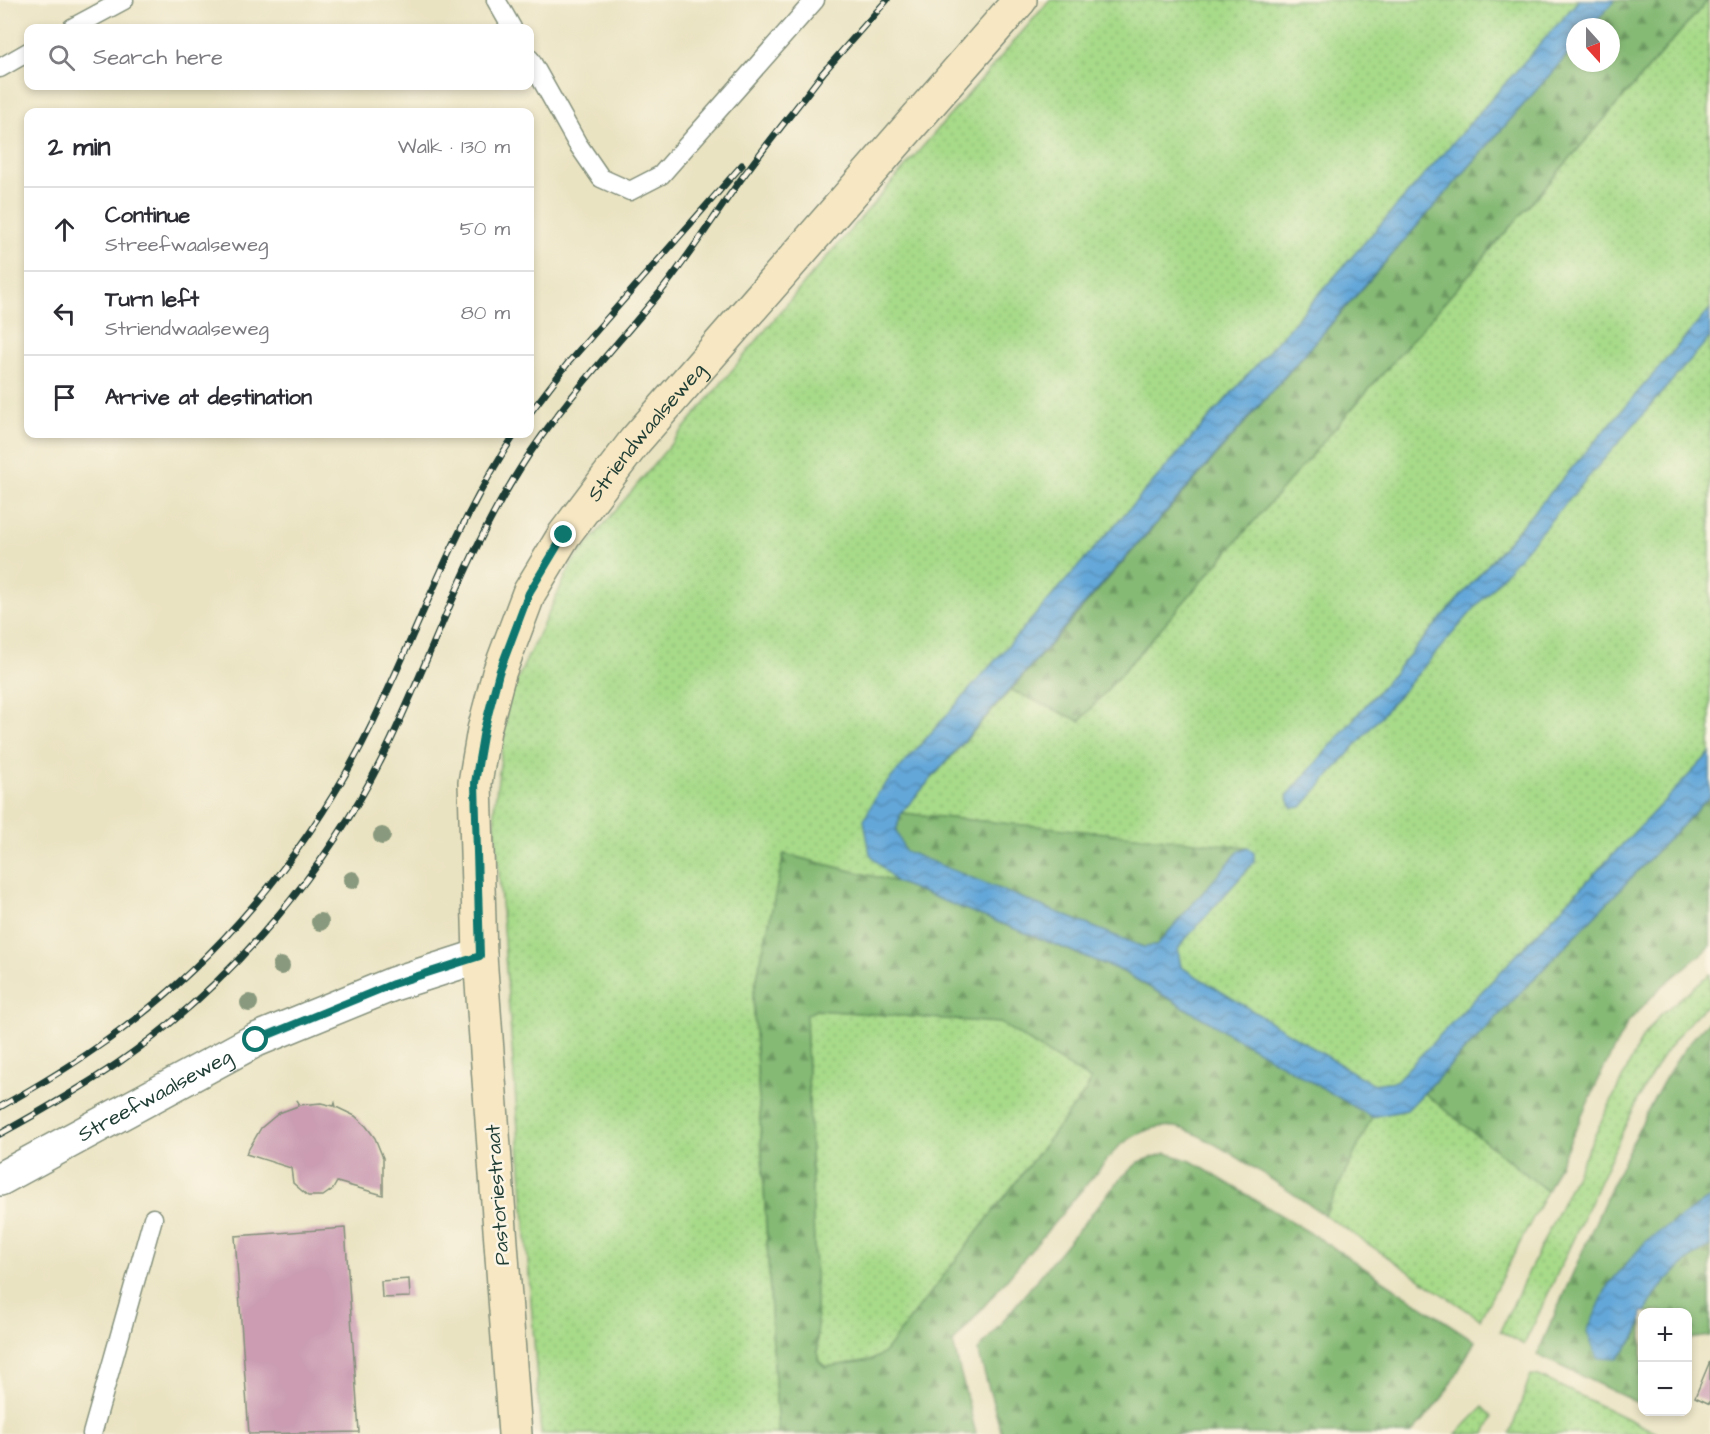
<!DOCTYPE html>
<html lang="en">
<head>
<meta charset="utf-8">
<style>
	:root { --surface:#fff; --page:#f7f7f7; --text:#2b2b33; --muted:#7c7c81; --line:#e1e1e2 }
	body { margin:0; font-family:"Architects Daughter",sans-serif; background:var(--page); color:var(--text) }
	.controls { position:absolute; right:18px; bottom:18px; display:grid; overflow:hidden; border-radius:12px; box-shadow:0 3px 9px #0003 }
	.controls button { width:54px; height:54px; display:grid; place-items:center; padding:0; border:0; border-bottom:2px solid var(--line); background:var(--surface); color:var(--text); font:30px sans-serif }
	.compass { position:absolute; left:1566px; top:18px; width:54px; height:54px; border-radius:50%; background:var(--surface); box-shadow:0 3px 9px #0003; rotate:159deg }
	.stop { position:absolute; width:18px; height:18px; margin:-14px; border:4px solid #0f766e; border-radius:50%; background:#fff }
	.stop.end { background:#0f766e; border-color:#fff; box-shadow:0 2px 6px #0008 }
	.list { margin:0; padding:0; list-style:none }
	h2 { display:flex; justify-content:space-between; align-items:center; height:78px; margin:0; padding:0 24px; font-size:26px }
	h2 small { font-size:20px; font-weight:400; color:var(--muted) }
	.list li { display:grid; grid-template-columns:39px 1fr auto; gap:18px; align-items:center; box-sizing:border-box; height:84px; padding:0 24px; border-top:2px solid var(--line) }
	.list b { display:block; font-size:22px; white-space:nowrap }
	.list p { margin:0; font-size:20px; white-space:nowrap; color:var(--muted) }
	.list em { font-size:20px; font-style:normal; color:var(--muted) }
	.icon { flex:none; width:33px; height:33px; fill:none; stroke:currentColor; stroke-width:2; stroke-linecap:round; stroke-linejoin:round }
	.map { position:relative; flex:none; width:1710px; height:1434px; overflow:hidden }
	.search { position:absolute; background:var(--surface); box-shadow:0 3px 9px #0003; left:24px; top:24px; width:510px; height:66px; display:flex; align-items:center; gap:15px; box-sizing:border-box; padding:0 21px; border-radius:12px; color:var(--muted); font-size:22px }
	.panel { position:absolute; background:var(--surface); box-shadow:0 3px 9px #0003; left:24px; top:108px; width:510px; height:330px; border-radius:12px }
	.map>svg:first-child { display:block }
	.grass { fill:url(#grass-dots); stroke:#638c5e; stroke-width:1.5 }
	.forest { fill:url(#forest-firs); stroke:#527c54; stroke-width:1.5; fill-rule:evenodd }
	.water { fill:url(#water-waves); stroke:#427286; stroke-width:1.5 }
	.building { fill:#cb9cb2 }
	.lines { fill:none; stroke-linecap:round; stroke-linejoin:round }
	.lane-casing { stroke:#84907b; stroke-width:21 }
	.street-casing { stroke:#84907b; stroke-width:36 }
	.secondary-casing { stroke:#84907b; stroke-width:36 }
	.lane { stroke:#fff; stroke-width:18 }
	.street { stroke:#fff; stroke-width:33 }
	.secondary { stroke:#f7e8c3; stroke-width:33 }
	.rail-casing { stroke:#1f3d34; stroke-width:7 }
	.rail { stroke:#fcf5e5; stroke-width:4.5; stroke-dasharray:14; stroke-linecap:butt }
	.tree { fill:#89997d }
	.route { stroke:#0f766e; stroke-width:8 }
	.labels { text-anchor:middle; stroke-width:5; stroke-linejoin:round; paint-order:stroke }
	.street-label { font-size:21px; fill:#1f3d34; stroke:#fcf5e5 }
</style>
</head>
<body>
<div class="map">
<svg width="1710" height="1434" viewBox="0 0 1710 1434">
	<defs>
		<pattern id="grass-dots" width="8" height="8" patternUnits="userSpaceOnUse" patternTransform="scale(1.5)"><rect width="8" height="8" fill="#a7da89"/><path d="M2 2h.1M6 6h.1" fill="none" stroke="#8fbc77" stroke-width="1.8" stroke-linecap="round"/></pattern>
		<pattern id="forest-firs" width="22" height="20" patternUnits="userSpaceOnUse" patternTransform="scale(1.5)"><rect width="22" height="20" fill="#85ba75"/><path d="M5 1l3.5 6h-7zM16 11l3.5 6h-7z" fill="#6c9861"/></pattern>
		<pattern id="water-waves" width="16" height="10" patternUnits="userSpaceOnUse" patternTransform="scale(1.5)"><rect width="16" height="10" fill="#64a7d9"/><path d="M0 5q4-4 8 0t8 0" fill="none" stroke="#5289b1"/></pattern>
	</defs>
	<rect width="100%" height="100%" fill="#fcf5e5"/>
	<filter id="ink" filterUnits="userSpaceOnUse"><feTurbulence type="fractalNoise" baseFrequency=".0167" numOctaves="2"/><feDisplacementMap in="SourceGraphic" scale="12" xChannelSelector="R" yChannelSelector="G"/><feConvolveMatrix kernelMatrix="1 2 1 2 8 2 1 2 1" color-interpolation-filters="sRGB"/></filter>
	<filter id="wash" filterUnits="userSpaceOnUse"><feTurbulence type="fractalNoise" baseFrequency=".008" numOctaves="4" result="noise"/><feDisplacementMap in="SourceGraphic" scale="24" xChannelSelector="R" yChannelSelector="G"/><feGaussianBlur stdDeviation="1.35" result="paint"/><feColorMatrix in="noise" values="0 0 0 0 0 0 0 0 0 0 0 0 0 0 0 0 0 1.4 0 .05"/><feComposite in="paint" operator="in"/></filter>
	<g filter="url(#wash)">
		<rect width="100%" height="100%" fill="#eae3c2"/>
		<g class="grass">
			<polygon points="1050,0 1579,0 877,794 870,853 896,882 784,854 753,996 778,1434 541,1434 494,809 509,697 572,563 807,280"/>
			<polygon points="1708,0 1710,309 1287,796 1292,808 1302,807 1710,337 1710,753 1396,1081 1372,1084 1181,967 1178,950 1182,943 1254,862 1248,848 901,813 1011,690 1080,721"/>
			<path d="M1710,974V1002C1656,1048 1630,1116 1601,1179C1575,1235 1550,1290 1524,1345L1500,1331L1642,1038L1660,1015Z"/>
			<polygon points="816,1010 1000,1023 1091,1080 1086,1091 884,1353 872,1360 825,1367 818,1360 806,1015"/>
			<polygon points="1424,1093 1547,1191 1480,1319 1325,1215 1372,1117 1407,1110"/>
			<polygon points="1531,1375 1539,1376 1659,1434 1510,1434"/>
			<polygon points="1483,1407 1493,1417 1485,1434 1456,1434"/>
		</g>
		<g class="forest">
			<polygon points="1615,0 1708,0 1080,721 1011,690 1575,46 1575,63 1611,63 1611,27 1591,27"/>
			<polygon points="1710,796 1710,947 1660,988 1628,1022 1603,1070 1547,1191 1424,1093"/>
			<polygon points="901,813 1248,847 1240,850 1156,946 1143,947 905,851 896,832"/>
			<path d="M784,854L896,882L1121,971L1372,1117L1325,1215C1297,1197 1203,1130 1175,1127C1153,1124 1133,1135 1117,1148L953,1343L976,1434H778L753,996ZM816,1010L1000,1023L1091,1080L1086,1091L884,1353L872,1360L825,1367L818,1360L806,1015Z"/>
			<path d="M1710,1020V1198L1647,1240L1635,1340L1642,1321V1405L1537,1355C1567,1287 1596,1218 1628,1151C1651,1105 1672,1056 1710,1020Z"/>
			<polygon points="1166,1153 1191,1161 1320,1239 1475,1341 1443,1398 1411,1434 1002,1434 978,1351 1121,1178 1139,1162"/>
			<path d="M1710,1246V1336L1688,1339V1312H1646C1658,1283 1684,1262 1710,1246Z"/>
		</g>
		<g class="water">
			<polygon points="1579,0 1615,0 1591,27 1575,27 1575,46 901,813 896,831 905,851 1143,947 1156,946 1240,850 1248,847 1254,853 1254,862 1182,943 1178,950 1181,967 1372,1084 1396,1081 1710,753 1710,796 1407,1110 1372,1117 1122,971 896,882 870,854 864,820 877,794"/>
			<polygon points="1710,309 1710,337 1302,807 1292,808 1287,796"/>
			<path d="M1710,1198V1246C1684,1262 1658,1283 1646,1312H1642C1642,1333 1630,1345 1617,1359L1597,1358L1587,1332L1608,1285L1647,1240Z"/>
		</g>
		<g id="blocks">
			<g class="building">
				<polygon points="297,1100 300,1105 321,1103 334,1106 335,1103 336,1107 355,1116 366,1126 375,1138 383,1158 383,1195 337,1182 333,1189 323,1196 308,1196 293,1183 291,1168 246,1154 261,1128 279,1113 298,1106"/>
				<polygon points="345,1228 359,1432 249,1434 235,1236"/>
				<polygon points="409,1279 410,1297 382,1298 381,1281"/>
				<polygon points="1710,1361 1710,1404 1695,1397"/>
			</g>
		</g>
	</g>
	<g filter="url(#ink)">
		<use href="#blocks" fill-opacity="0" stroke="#84907b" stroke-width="1.5"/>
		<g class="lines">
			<defs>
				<g id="lane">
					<polyline points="496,0 512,28"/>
					<polyline points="72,28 124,0"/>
					<polyline points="530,59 577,143 601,178 630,191 661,175 815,0"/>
					<polyline points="0,68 28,52"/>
					<polyline points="92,1434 153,1218"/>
				</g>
				<g id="street">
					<path id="s1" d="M0,1179L256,1040L393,984L480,956"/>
				</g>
				<g id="secondary">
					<path id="s2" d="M515,1434L480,956L475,783L484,730L499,673L529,593L564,535L635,441L1020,0"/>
				</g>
			</defs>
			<use href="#lane" class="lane-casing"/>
			<use href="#street" class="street-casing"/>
			<use href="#secondary" class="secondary-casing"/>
			<use href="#lane" class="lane"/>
			<use href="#street" class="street"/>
			<use href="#secondary" class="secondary"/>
			<defs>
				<g id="rail">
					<polyline points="821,75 887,0"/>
					<polyline points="530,413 568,363 742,165"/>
					<path d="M0,1107C32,1089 63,1071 93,1050C213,969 310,852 373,722C420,625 455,524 515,434"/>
					<path d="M0,1134C40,1112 80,1089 118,1063C233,983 331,867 391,740C434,649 466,553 521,467C561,403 614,349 662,290C688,257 710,223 734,189C763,148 796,109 826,69"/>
				</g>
			</defs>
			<use href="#rail" class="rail-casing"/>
			<use href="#rail" class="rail"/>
		</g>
		<g class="tree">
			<circle cx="382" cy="836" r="9"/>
			<circle cx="352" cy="880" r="9"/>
			<circle cx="320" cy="922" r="9"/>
			<circle cx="281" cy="966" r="9"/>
			<circle cx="249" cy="1003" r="9"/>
		</g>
	</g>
	<g class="lines" filter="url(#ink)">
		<polyline class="route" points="256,1040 393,984 480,956 475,783 484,730 499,673 529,593 564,535"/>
	</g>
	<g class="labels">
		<g class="street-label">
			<text dy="7" stroke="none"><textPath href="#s2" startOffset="1050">Striendwaalseweg</textPath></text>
			<text dy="7" stroke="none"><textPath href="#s1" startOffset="176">Streefwaalseweg</textPath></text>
			<text transform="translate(497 1195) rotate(-94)" y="7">Pastoriestraat</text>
		</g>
	</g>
</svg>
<div class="controls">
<button>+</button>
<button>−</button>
</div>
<svg class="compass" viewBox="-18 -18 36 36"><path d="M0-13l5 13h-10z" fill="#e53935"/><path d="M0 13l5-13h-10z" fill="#7c7c81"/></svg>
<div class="stop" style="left:256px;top:1040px"></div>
<div class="stop end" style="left:564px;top:535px"></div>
<div class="search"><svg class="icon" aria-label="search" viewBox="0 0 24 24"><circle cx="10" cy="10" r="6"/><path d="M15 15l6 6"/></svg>Search here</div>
<section class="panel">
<h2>2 min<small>Walk · 130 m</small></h2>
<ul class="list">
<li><svg class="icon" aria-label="ahead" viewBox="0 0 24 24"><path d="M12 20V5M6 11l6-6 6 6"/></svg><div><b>Continue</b><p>Streefwaalseweg</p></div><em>50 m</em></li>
<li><svg class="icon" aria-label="left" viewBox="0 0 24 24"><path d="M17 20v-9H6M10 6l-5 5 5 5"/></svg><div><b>Turn left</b><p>Striendwaalseweg</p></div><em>80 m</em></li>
<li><svg class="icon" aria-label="arrive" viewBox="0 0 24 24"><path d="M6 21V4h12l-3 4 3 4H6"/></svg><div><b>Arrive at destination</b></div></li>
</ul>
</section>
</div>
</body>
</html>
